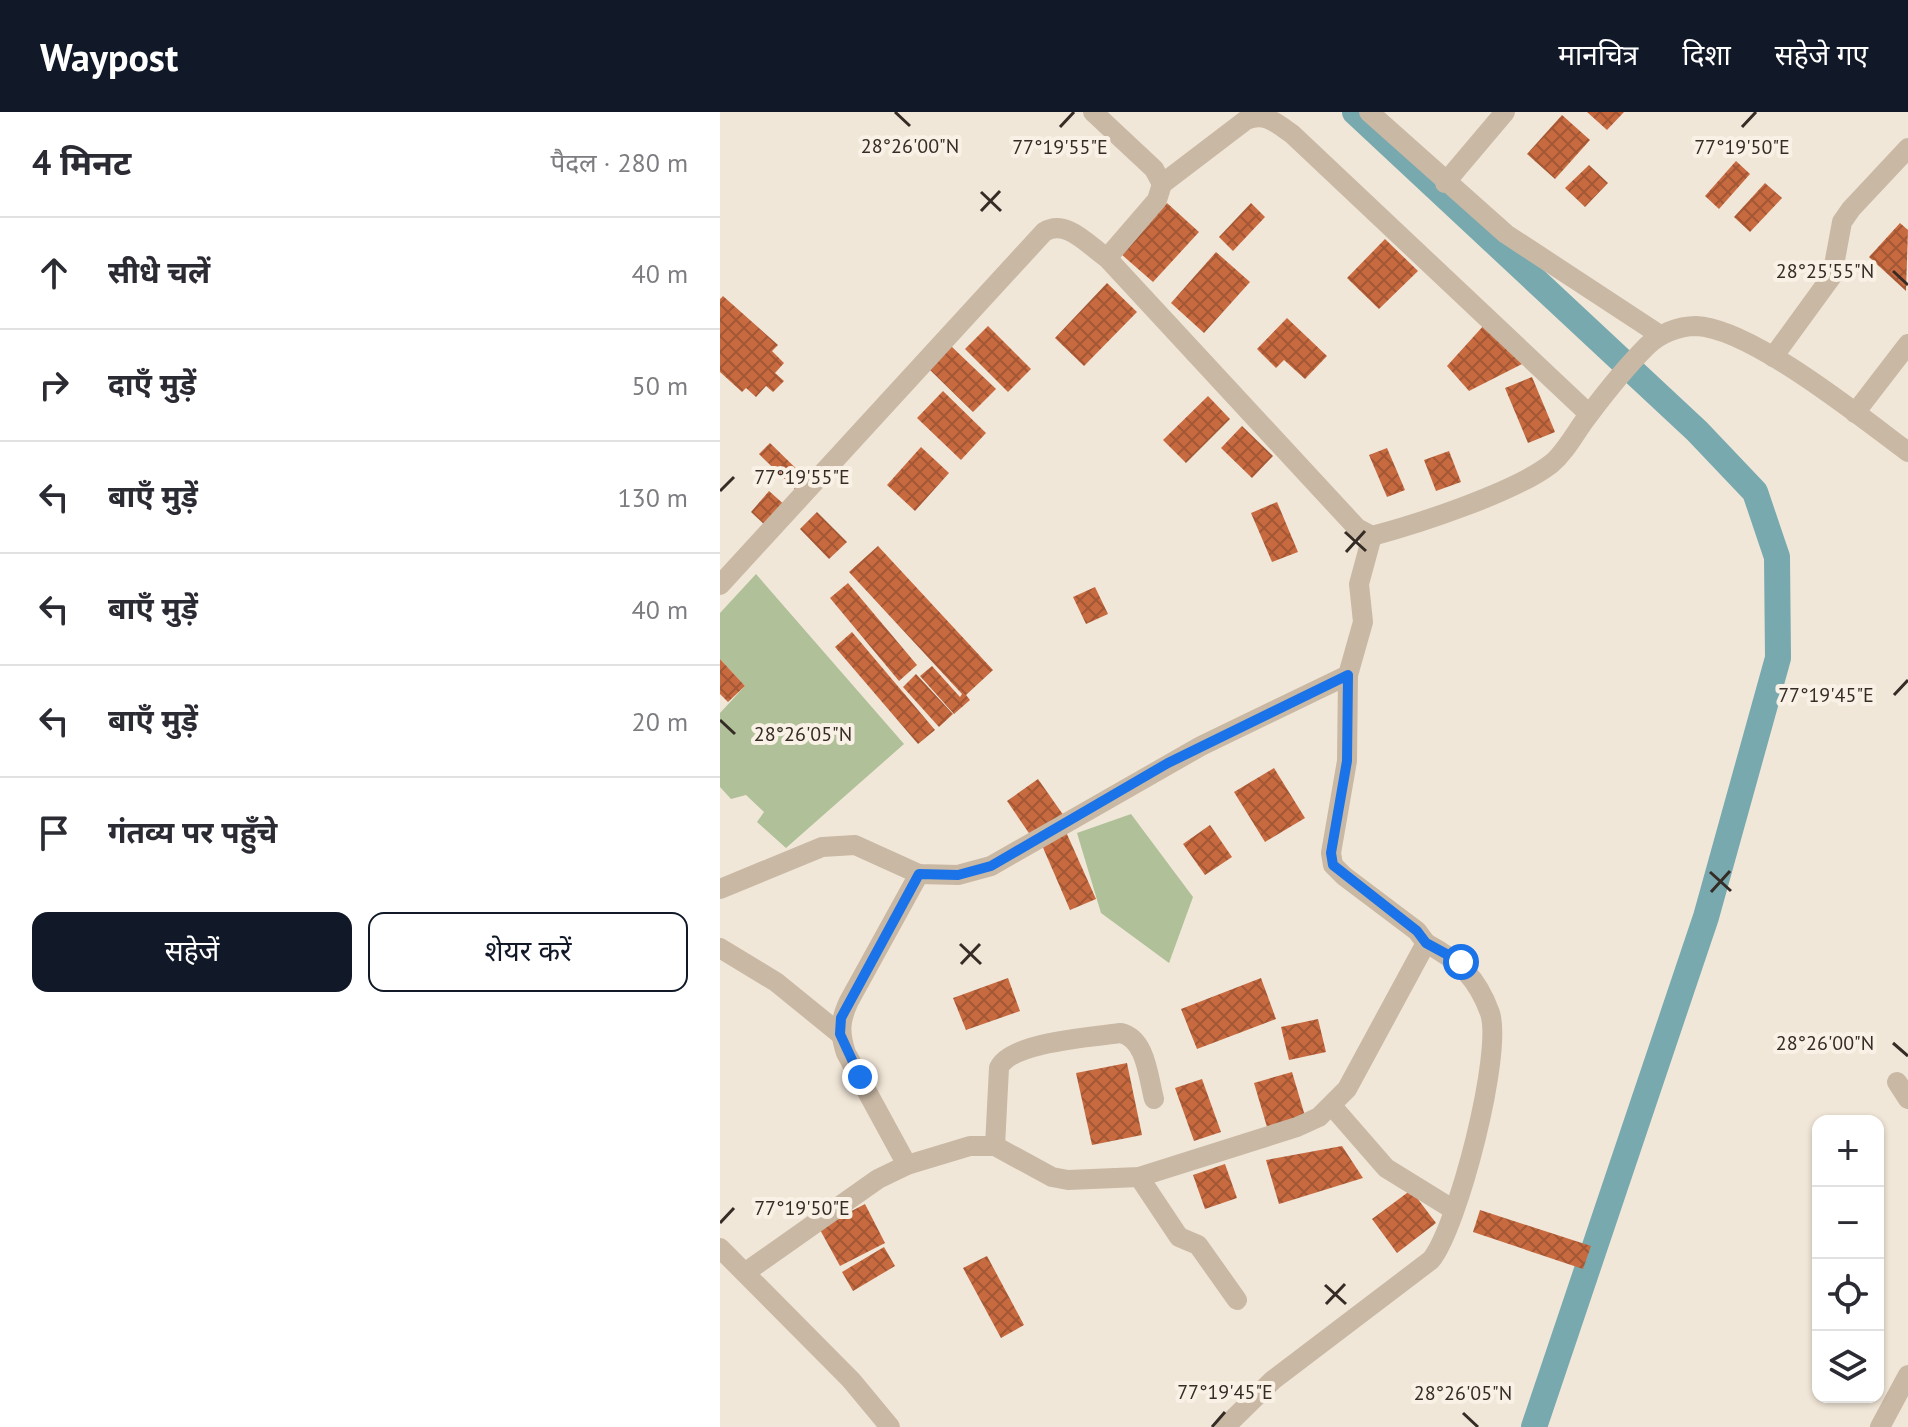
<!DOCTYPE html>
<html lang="hi">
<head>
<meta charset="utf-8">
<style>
	:root { --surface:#fff; --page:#f2f2f3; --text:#2b2b33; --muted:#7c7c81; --line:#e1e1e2; --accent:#111827 }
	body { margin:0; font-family:"PT Sans","Noto Sans Devanagari",sans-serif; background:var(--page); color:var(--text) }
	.controls { position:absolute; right:24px; bottom:24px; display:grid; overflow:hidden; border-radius:16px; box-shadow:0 2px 6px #0004 }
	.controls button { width:72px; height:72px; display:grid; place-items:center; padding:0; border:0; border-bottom:2px solid var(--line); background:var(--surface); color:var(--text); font:40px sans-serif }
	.stop { position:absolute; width:24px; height:24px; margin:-18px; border:6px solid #1a73e8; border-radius:50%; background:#fff }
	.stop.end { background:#1a73e8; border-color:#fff; box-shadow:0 2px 8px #0008 }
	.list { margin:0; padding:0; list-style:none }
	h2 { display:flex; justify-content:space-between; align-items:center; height:104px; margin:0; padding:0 32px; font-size:34px }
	h2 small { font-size:26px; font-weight:400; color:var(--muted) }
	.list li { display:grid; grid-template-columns:52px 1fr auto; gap:24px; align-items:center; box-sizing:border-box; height:112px; padding:0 32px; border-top:2px solid var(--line) }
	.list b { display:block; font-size:30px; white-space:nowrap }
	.list em { font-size:26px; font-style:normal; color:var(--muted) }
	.actions { display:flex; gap:16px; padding:24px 32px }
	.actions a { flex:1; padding:18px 0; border:2px solid var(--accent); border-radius:16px; text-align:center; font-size:28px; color:var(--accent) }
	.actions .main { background:var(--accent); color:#fff }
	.icon { flex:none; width:44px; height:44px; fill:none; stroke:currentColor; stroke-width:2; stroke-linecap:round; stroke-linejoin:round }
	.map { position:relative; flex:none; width:1188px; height:1315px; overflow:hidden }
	header { display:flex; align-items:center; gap:48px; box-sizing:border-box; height:112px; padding:0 40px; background:var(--accent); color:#fff }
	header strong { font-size:38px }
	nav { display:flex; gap:44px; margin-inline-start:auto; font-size:28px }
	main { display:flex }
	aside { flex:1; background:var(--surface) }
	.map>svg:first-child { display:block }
	.green { fill:#b0c098 }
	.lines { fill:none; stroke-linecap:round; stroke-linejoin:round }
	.canal { stroke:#77a9af; stroke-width:26 }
	.building { fill:url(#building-cross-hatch) }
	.minor { stroke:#c9b8a4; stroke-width:20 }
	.route { stroke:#1a73e8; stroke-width:10 }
	.ticks { fill:none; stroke:#352c26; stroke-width:3 }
	.ticks-label { font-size:20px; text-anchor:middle; fill:#352c26; stroke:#f9f1e5; stroke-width:8; stroke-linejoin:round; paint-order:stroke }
</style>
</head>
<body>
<header>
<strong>Waypost</strong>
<nav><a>मानचित्र</a><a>दिशा</a><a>सहेजे गए</a></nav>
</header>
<main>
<aside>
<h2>4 मिनट<small>पैदल · 280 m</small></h2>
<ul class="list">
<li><svg class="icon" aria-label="ahead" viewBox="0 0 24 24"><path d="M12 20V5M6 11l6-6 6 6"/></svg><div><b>सीधे चलें</b></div><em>40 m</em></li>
<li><svg class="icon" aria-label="right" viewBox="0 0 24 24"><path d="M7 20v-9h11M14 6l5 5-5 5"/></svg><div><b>दाएँ मुड़ें</b></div><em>50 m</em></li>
<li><svg class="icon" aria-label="left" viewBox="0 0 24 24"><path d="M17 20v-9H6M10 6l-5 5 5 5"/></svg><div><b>बाएँ मुड़ें</b></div><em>130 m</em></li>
<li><svg class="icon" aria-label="left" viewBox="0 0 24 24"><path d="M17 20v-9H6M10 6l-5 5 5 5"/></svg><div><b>बाएँ मुड़ें</b></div><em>40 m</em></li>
<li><svg class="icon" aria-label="left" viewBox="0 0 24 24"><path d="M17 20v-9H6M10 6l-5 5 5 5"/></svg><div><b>बाएँ मुड़ें</b></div><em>20 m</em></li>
<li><svg class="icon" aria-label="arrive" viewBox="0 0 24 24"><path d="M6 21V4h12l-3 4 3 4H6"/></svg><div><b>गंतव्य पर पहुँचे</b></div></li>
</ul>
<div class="actions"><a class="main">सहेजें</a><a>शेयर करें</a></div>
</aside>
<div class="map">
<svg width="1188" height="1315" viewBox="0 0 1188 1315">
	<defs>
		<pattern id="building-cross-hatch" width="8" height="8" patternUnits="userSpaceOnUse" patternTransform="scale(2)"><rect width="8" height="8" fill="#c86a40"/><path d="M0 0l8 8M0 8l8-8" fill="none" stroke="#a35735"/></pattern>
	</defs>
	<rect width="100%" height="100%" fill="#f1e7d8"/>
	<g class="green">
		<polygon points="36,462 184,632 66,736 37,710 44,700 26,683 11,687 0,675 0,601 25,574 0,547 0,501"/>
		<polygon points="411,702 473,785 449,851 381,801 357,721"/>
	</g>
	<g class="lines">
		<polyline class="canal" points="635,0 977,319 1035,380 1057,445 1058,546 986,805 814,1315"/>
	</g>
	<g class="building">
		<polygon points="867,0 904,0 887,18"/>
		<polygon points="842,3 870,28 835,67 807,42"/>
		<polygon points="1016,49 1030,62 999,97 985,84"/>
		<polygon points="869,53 888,71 865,95 845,76"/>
		<polygon points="1045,71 1062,86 1030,120 1014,105"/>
		<polygon points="447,91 479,120 433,170 401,142"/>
		<polygon points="531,91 545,105 513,139 499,125"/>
		<polygon points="1180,111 1188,118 1186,179 1149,145"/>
		<polygon points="665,127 698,159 659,197 627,166"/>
		<polygon points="496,140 530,170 484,221 451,191"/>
		<polygon points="387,171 417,200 364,254 335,226"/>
		<polygon points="3,184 58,233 52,239 64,251 55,261 64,269 53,280 46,274 36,285 26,276 22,280 0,260 0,187"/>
		<polygon points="567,206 607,244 585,267 564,248 556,256 537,237"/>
		<polygon points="765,212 806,250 749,279 727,254"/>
		<polygon points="268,214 311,257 288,280 245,237"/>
		<polygon points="231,234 276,277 253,300 209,257"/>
		<polygon points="812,265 835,320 808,331 785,276"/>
		<polygon points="223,279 266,321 241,348 197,306"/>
		<polygon points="488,284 510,307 466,351 443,328"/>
		<polygon points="522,314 553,344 532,366 501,336"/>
		<polygon points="50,331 92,372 81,383 39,342"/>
		<polygon points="201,335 229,361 195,399 167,373"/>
		<polygon points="667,336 685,378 667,385 649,343"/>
		<polygon points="729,339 741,370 716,379 704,348"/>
		<polygon points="49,379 67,395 48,416 31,400"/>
		<polygon points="557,390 578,440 552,450 531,401"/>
		<polygon points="97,400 127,430 109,447 80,417"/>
		<polygon points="158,434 273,558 246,583 250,588 234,602 200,564 212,554 240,585 242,582 129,460"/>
		<polygon points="128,471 197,553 179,569 110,486"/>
		<polygon points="375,475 388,502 366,512 353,485"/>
		<polygon points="132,520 215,618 198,632 115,535"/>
		<polygon points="0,547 25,574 8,590 0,582"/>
		<polygon points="196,562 233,602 219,615 183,575"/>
		<polygon points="554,656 585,706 545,730 514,680"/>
		<polygon points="318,667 344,704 313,727 287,689"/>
		<polygon points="490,713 512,745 485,763 463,732"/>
		<polygon points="346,720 376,787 350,798 321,731"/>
		<polygon points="288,866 300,899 246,918 233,886"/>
		<polygon points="541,866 556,907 477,937 461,897"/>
		<polygon points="598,907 606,940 569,948 561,915"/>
		<polygon points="407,951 422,1023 372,1033 356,961"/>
		<polygon points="572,960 585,1004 547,1015 534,971"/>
		<polygon points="482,967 501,1020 474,1029 455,976"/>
		<polygon points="622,1034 643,1066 559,1092 546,1048"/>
		<polygon points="505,1052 517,1086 485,1097 473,1063"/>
		<polygon points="691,1078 716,1111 677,1141 652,1107"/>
		<polygon points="145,1092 165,1131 120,1154 99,1116"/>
		<polygon points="760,1098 871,1134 863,1157 753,1120"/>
		<polygon points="164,1135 175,1154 133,1179 122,1160"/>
		<polygon points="267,1144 304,1213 281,1226 243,1156"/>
	</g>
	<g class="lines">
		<g class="minor">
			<polyline points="373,0 434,57 442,72 437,88 387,146"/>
			<polyline points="649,0 786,122 940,223"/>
			<polyline points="725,71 785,0"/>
			<path d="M442,72L526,8C546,0 556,11 572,22L869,302"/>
			<polyline points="1053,245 1112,164 1122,110 1131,97 1188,36"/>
			<polyline points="1135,301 1188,232"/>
			<path d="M0,473L324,120C346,106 368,133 387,146L637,416L652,424C698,412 795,380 831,352C846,340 856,319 868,304C886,280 905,256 927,234C939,222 958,214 976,214C1031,216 1142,306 1188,340"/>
			<polyline points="0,777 102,735 135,733 199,762 238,763 271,754 481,634 628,563"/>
			<polyline points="0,836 56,870 120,922"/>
			<polyline points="1177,970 1188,987"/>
			<polyline points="612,994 666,1056 734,1098"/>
			<path d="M275,1034L279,956C290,930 373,925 401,921C426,927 428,964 434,987"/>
			<path d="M187,1053L126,941C119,920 120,908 129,889L199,762"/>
			<polyline points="419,1065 459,1125 478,1133 517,1188"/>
			<polyline points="0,1136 131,1268 170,1315"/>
			<polyline points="26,1160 158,1067 187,1053 250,1034 275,1034 332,1065 348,1068 419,1065 577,1015 599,1005 627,977 706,831 697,819 624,764 613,753 611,741 627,649 628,563 643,510 639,472 652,424"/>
			<path d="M505,1315L553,1268L711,1148C738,1115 783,941 770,901C757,865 739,849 706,831"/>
			<polyline points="1160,1315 1188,1263"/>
		</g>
	</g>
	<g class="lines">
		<polyline class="route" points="140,965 120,922 121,906 199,762 238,763 271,754 448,651 628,563 627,649 611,741 613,753 697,819 706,831 741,850"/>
	</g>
	<path class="ticks" d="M175,0L190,14M340,15L354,0M1022,15L1036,0M261,80L281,99M261,99L280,79M1173,159L1188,173M0,379L14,365M625,420L646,439M626,440L645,419M1174,583L1188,568M0,608L15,622M990,760L1011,779M991,780L1010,759M240,832L261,852M241,852L260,832M1173,931L1188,944M0,1111L14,1096M605,1173L626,1192M606,1192L625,1172M743,1301L758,1315M492,1315L505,1300"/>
	<g class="ticks-label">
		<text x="190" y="41">28°26'00"N</text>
		<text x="340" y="42">77°19'55"E</text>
		<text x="1022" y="42">77°19'50"E</text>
		<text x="1105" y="166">28°25'55"N</text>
		<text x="82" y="372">77°19'55"E</text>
		<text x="1106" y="590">77°19'45"E</text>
		<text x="83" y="629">28°26'05"N</text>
		<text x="1105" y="938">28°26'00"N</text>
		<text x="82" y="1103">77°19'50"E</text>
		<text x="505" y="1287">77°19'45"E</text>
		<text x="743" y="1288">28°26'05"N</text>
	</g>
</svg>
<div class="controls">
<button>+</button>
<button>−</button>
<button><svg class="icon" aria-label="locate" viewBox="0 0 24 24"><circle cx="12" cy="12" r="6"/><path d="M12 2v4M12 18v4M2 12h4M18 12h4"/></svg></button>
<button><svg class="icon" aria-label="layers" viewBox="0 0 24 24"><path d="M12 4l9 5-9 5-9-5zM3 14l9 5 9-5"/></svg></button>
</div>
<div class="stop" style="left:741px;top:850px"></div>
<div class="stop end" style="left:140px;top:965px"></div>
</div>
</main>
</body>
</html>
